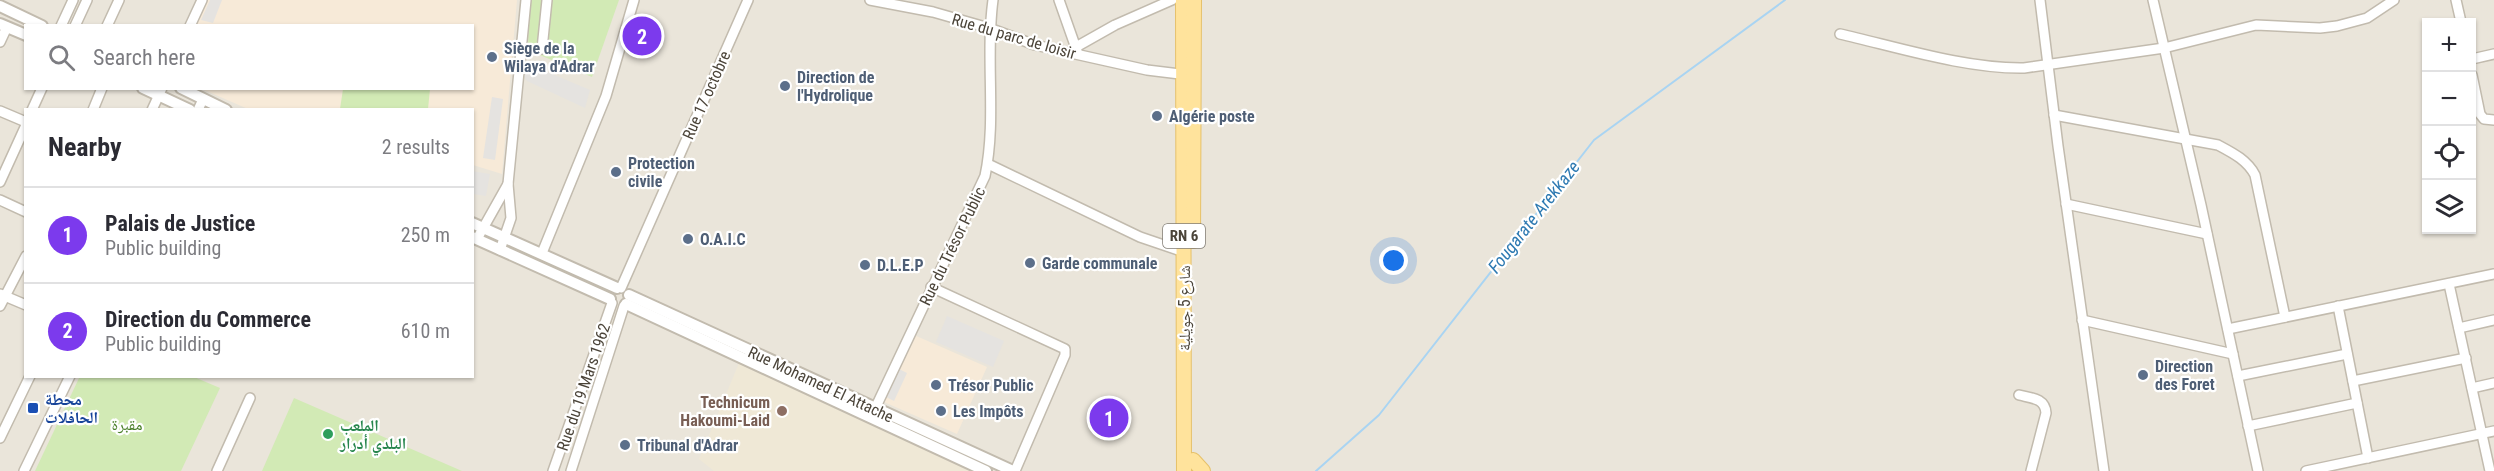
<!DOCTYPE html>
<html lang="en">
<head>
<meta charset="utf-8">
<style>
	:root { --surface:#fff; --page:#f2f2f3; --text:#2b2b33; --muted:#7c7c81; --line:#e1e1e2; --accent:#7c3aed }
	body { margin:0; font-family:"Roboto Condensed","Noto Naskh Arabic",sans-serif; background:var(--page); color:var(--text) }
	.controls { position:absolute; right:18px; top:18px; display:grid; overflow:hidden; border-radius:0px; box-shadow:0 2px 4px #0004 }
	.controls button { width:54px; height:54px; display:grid; place-items:center; padding:0; border:0; border-bottom:2px solid var(--line); background:var(--surface); color:var(--text); font:30px sans-serif }
	.you { position:absolute; left:1394px; top:261px; width:21px; height:21px; margin:-15px; border:4px solid #fff; border-radius:50%; background:#1a73e8; box-shadow:0 0 0 9px #1a73e833 }
	.badge { display:grid; place-items:center; width:39px; height:39px; border-radius:50%; background:var(--accent); color:#fff; font-size:20px; font-weight:700 }
	.pin { position:absolute; translate:-50% -50%; border:3px solid #fff; box-shadow:0 2px 6px #0006 }
	.list { margin:0; padding:0; list-style:none }
	h2 { display:flex; justify-content:space-between; align-items:center; height:78px; margin:0; padding:0 24px; font-size:26px }
	h2 small { font-size:20px; font-weight:400; color:var(--muted) }
	.list li { display:grid; grid-template-columns:39px 1fr auto; gap:18px; align-items:center; box-sizing:border-box; height:96px; padding:0 24px; border-top:2px solid var(--line) }
	.list b { display:block; font-size:22px; white-space:nowrap }
	.list p { margin:0; font-size:20px; white-space:nowrap; color:var(--muted) }
	.list em { font-size:20px; font-style:normal; color:var(--muted) }
	.icon { flex:none; width:33px; height:33px; fill:none; stroke:currentColor; stroke-width:2; stroke-linecap:round; stroke-linejoin:round }
	.map { position:relative; flex:none; width:2494px; height:471px; overflow:hidden }
	.search { position:absolute; background:var(--surface); box-shadow:0 2px 4px #0004; left:24px; top:24px; width:450px; height:66px; display:flex; align-items:center; gap:15px; box-sizing:border-box; padding:0 21px; border-radius:0px; color:var(--muted); font-size:22px }
	.panel { position:absolute; background:var(--surface); box-shadow:0 2px 4px #0004; left:24px; top:108px; width:450px; height:270px; border-radius:0px }
	.map>svg:first-child { display:block }
	.residential { fill:#eae5da; fill-rule:evenodd }
	.commercial { fill:#f7ead8 }
	.education { fill:#efe8d6 }
	.green { fill:#d2eab5 }
	.parking { fill:#e5e3e0 }
	.lines { fill:none; stroke-linecap:round; stroke-linejoin:round }
	.stream { stroke:#a9d4f2; stroke-width:2 }
	.minor-casing { stroke:#c2bbae; stroke-width:12 }
	.tertiary-casing { stroke:#c2bbae; stroke-width:14 }
	.primary-casing { stroke:#e6c16a; stroke-width:16 }
	.minor { stroke:#fff; stroke-width:9 }
	.tertiary { stroke:#fff; stroke-width:10 }
	.primary { stroke:#ffe39c; stroke-width:14 }
	.service-dot { fill:#5c6f8a; stroke:#fff; stroke-width:2 }
	.transit-dot { fill:#1a4fb4; stroke:#fff; stroke-width:2 }
	.education-dot { fill:#8d6e63; stroke:#fff; stroke-width:2 }
	.leisure-dot { fill:#2e9e5b; stroke:#fff; stroke-width:2 }
	.labels { text-anchor:middle; stroke-width:4.5; stroke-linejoin:round; paint-order:stroke }
	.shield { fill:#fff; stroke:#817c74; stroke-width:1.5 }
	.shield-label { font-size:15px; font-weight:bold; fill:#4b4439 }
	.street-label { font-size:16px; fill:#4b4439; stroke:#fff }
	.service-label { font-size:16px; font-weight:bold; fill:#4e5e75; stroke:#fff; text-anchor:start }
	.transit-label { font-size:16px; font-weight:bold; fill:#164399; stroke:#fff; text-anchor:start }
	.education-label { font-size:16px; font-weight:bold; fill:#785e54; stroke:#fff; text-anchor:end }
	.park-label { font-size:16px; fill:#4a7f2a; stroke:#fff }
	.leisure-label { font-size:16px; font-weight:bold; fill:#27864d; stroke:#fff; text-anchor:start }
	.water-label { font-size:18px; font-style:italic; fill:#2e7ab2; stroke:#fff }
</style>
</head>
<body>
<div class="map">
<svg width="2494" height="471" viewBox="0 0 2494 471">
	<rect width="100%" height="100%" fill="#f6f3ec"/>
	<path class="residential" d="M0,0H2494V471H0ZM2426,22H2472V230H2426ZM26,26H472V88H26ZM26,110H472V376H26Z"/>
	<g class="commercial">
		<polygon points="207,0 517,0 502,174 473,165 472,110 248,109 202,89 472,88 472,26 195,26"/>
		<polygon points="914,335 987,367 957,434 884,402"/>
	</g>
	<polygon class="education" points="739,363 977,471 714,471 699,459"/>
	<g class="green">
		<polygon points="529,0 619,0 592,77 528,50"/>
		<polygon points="343,89 430,89 428,109 340,109"/>
		<polygon points="80,376 194,377 220,388 181,471 35,471"/>
		<polygon points="294,398 462,471 262,471"/>
	</g>
	<g class="parking">
		<polygon points="210,0 222,0 213,23 201,20"/>
		<polygon points="524,62 590,90 585,108 527,81 523,75"/>
		<polygon points="492,97 503,99 495,160 483,158"/>
		<polygon points="472,171 490,174 486,196 473,194"/>
		<polygon points="947,316 1004,341 993,367 936,342"/>
		<polygon points="899,369 907,373 894,401 886,397"/>
	</g>
	<g class="lines">
		<polyline class="stream" points="1316,471 1379,415 1594,140 1785,0"/>
		<defs>
			<g id="minor">
				<polyline points="870,0 933,12 989,28 1035,45 1147,70 1188,75"/>
				<polyline points="1059,0 1077,51"/>
				<polyline points="2040,0 2058,146 2104,471"/>
				<polyline points="2153,0 2201,205 2258,471"/>
				<polyline points="2456,0 2461,22"/>
				<polyline points="61,26 73,0"/>
				<polyline points="75,26 87,0"/>
				<polyline points="107,26 119,0"/>
				<polyline points="190,26 202,0"/>
				<path d="M1840,34C1897,47 1966,69 2024,68L2164,48L2256,25L2320,28L2337,26L2367,18L2394,0"/>
				<polyline points="0,42 7,27"/>
				<polyline points="1076,47 1115,25 1172,0"/>
				<polyline points="542,49 547,0"/>
				<polyline points="2472,59 2494,54"/>
				<polyline points="2472,75 2480,114 2484,119 2494,120"/>
				<polyline points="32,110 42,88"/>
				<polyline points="93,110 102,88"/>
				<polyline points="152,110 162,88"/>
				<polyline points="198,110 203,99"/>
				<polyline points="0,111 26,122"/>
				<path d="M2054,115L2218,145C2233,153 2247,160 2255,175L2285,317"/>
				<polyline points="988,164 1140,237 1184,252"/>
				<polyline points="0,182 26,125"/>
				<polyline points="0,200 26,212"/>
				<polyline points="2066,204 2207,234"/>
				<polyline points="477,239 508,184"/>
				<polyline points="500,250 511,218 508,184 526,0"/>
				<polyline points="542,253 606,96 634,0"/>
				<polyline points="2449,284 2490,471"/>
				<polyline points="931,287 1065,349 1065,355 1015,471"/>
				<polyline points="621,288 748,0"/>
				<polyline points="0,294 26,305"/>
				<polyline points="0,306 26,256"/>
				<polyline points="2338,306 2368,458"/>
				<polyline points="2082,320 2233,354"/>
				<polyline points="2459,328 2494,320"/>
				<polyline points="2228,329 2494,274"/>
				<polyline points="2238,376 2347,354"/>
				<polyline points="2353,381 2466,358"/>
				<polyline points="2472,388 2494,383"/>
				<path d="M2019,395C2031,398 2045,398 2046,413L2031,471"/>
				<path d="M873,413L985,176C997,119 985,58 993,0"/>
				<polyline points="2248,426 2357,403"/>
				<polyline points="0,438 30,376"/>
				<polyline points="24,471 70,376"/>
				<polyline points="217,471 250,398"/>
				<polyline points="553,471 612,303"/>
				<polyline points="571,471 624,306"/>
				<polyline points="2306,471 2494,431"/>
			</g>
			<g id="tertiary">
				<polyline points="0,6 42,26"/>
				<polyline points="0,24 26,35"/>
				<polyline points="143,88 190,110"/>
				<polyline points="181,88 226,110"/>
				<polyline points="472,223 617,288"/>
				<polyline points="472,237 610,299"/>
				<polyline points="629,295 1013,471"/>
				<polyline points="626,304 986,471"/>
			</g>
			<g id="primary">
				<polyline points="1183,0 1184,471"/>
				<polyline points="1193,241 1194,0"/>
				<polyline points="1193,460 1203,471"/>
			</g>
		</defs>
		<use href="#minor" class="minor-casing"/>
		<use href="#tertiary" class="tertiary-casing"/>
		<use href="#primary" class="primary-casing"/>
		<use href="#minor" class="minor"/>
		<use href="#tertiary" class="tertiary"/>
		<use href="#primary" class="primary"/>
	</g>
	<g class="service-dot">
		<circle cx="492" cy="57" r="6"/>
		<circle cx="785" cy="86" r="6"/>
		<circle cx="1157" cy="116" r="6"/>
		<circle cx="616" cy="172" r="6"/>
		<circle cx="688" cy="239" r="6"/>
		<circle cx="1030" cy="263" r="6"/>
		<circle cx="865" cy="265" r="6"/>
		<circle cx="2143" cy="375" r="6"/>
		<circle cx="936" cy="385" r="6"/>
		<circle cx="941" cy="411" r="6"/>
		<circle cx="625" cy="445" r="6"/>
	</g>
	<rect class="transit-dot" x="27" y="402" width="12" height="12" rx="3"/>
	<circle class="education-dot" cx="782" cy="411" r="6"/>
	<circle class="leisure-dot" cx="328" cy="434" r="6"/>
	<g class="labels">
		<rect class="shield" x="1163" y="224" width="42" height="24" rx="4.5"/>
		<g class="shield-label">
			<text x="1184" y="241">RN 6</text>
		</g>
		<g class="street-label">
			<text transform="translate(1014 36) rotate(16)" y="6">Rue du parc de loisir</text>
			<text transform="translate(706 95) rotate(-66)" y="6">Rue 17 octobre</text>
			<text transform="translate(952 246) rotate(-64)" y="6">Rue du Trésor Public</text>
			<text transform="translate(1184 308) rotate(-90)" y="6">شارع 5 جويلية</text>
			<text transform="translate(821 384) rotate(25)" y="6">Rue Mohamed El Attache</text>
			<text transform="translate(583 387) rotate(-71)" y="6">Rue du 19 Mars 1962</text>
		</g>
		<g class="service-label">
			<text x="504" y="54">Siège de la<tspan x="504" dy="18">Wilaya d'Adrar</tspan></text>
			<text x="797" y="83">Direction de<tspan x="797" dy="18">l'Hydrolique</tspan></text>
			<text x="1169" y="122">Algérie poste</text>
			<text x="628" y="169">Protection<tspan x="628" dy="18">civile</tspan></text>
			<text x="700" y="245">O.A.I.C</text>
			<text x="1042" y="269">Garde communale</text>
			<text x="877" y="271">D.L.E.P</text>
			<text x="2155" y="372">Direction<tspan x="2155" dy="18">des Foret</tspan></text>
			<text x="948" y="391">Trésor Public</text>
			<text x="953" y="417">Les Impôts</text>
			<text x="637" y="451">Tribunal d'Adrar</text>
		</g>
		<g class="transit-label">
			<text x="45" y="405">محطة<tspan x="45" dy="18">الحافلات</tspan></text>
		</g>
		<g class="education-label">
			<text x="770" y="408">Technicum<tspan x="770" dy="18">Hakoumi-Laid</tspan></text>
		</g>
		<g class="park-label">
			<text x="127" y="430">مقبرة</text>
		</g>
		<g class="leisure-label">
			<text x="340" y="431">الملعب<tspan x="340" dy="18">البلدي أدرار</tspan></text>
		</g>
		<g class="water-label">
			<text transform="translate(1534 217) rotate(-52)" y="6">Fougarate Arekkaze</text>
		</g>
	</g>
</svg>
<div class="controls">
<button>+</button>
<button>−</button>
<button><svg class="icon" aria-label="locate" viewBox="0 0 24 24"><circle cx="12" cy="12" r="6"/><path d="M12 2v4M12 18v4M2 12h4M18 12h4"/></svg></button>
<button><svg class="icon" aria-label="layers" viewBox="0 0 24 24"><path d="M12 4l9 5-9 5-9-5zM3 14l9 5 9-5"/></svg></button>
</div>
<div class="you"></div>
<div class="pin badge" style="left:1109px;top:418px">1</div>
<div class="pin badge" style="left:642px;top:36px">2</div>
<div class="search"><svg class="icon" aria-label="search" viewBox="0 0 24 24"><circle cx="10" cy="10" r="6"/><path d="M15 15l6 6"/></svg>Search here</div>
<section class="panel">
<h2>Nearby<small>2 results</small></h2>
<ul class="list">
<li><span class="badge">1</span><div><b>Palais de Justice</b><p>Public building</p></div><em>250 m</em></li>
<li><span class="badge">2</span><div><b>Direction du Commerce</b><p>Public building</p></div><em>610 m</em></li>
</ul>
</section>
</div>
</body>
</html>
